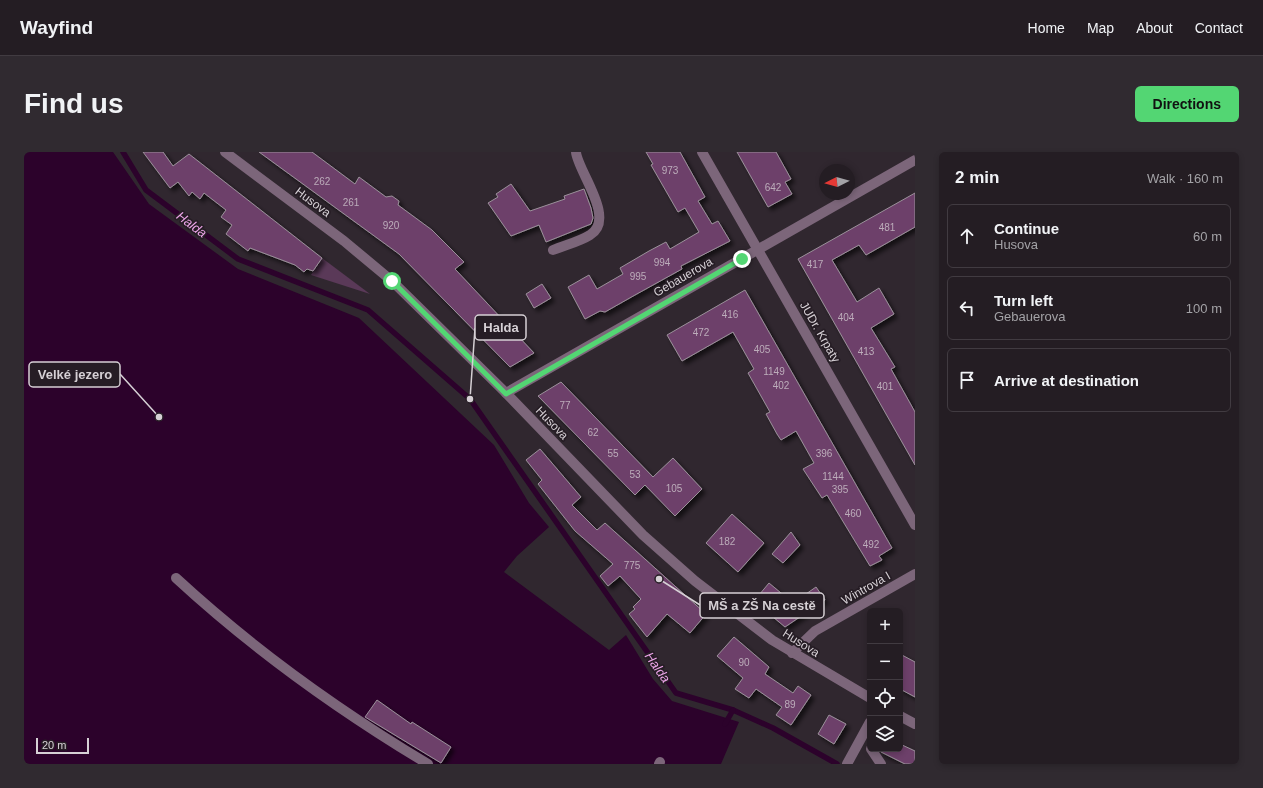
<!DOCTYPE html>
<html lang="en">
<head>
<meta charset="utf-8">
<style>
	:root { --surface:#241d23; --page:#302a30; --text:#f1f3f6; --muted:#a3a2a6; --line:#413b41; --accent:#53d673 }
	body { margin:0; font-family:Arial,sans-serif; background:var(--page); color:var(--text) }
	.controls { position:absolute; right:12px; bottom:12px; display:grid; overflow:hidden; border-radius:6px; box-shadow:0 2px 6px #0003 }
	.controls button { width:36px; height:36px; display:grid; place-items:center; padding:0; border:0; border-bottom:1px solid var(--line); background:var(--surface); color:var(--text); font:20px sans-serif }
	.compass { position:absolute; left:795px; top:12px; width:36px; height:36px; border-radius:50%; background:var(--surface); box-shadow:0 2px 6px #0003; rotate:264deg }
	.scale { position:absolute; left:12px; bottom:10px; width:53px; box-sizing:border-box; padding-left:4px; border:2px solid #d6d0d5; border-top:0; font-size:11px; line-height:14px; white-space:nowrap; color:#d6d0d5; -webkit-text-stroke:3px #261d25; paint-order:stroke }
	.stop { position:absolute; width:12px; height:12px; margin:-9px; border:3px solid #53d673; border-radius:50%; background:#fff }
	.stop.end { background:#53d673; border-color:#fff; box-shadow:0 1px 4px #0008 }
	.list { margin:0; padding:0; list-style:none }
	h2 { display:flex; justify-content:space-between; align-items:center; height:52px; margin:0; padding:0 16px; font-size:17px }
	h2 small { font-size:13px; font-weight:400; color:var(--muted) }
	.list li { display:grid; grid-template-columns:26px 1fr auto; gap:12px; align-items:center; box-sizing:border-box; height:64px; margin:0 8px 8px; padding:0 8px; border:1px solid var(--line); border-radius:6px }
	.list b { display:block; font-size:15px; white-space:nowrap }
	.list p { margin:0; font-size:13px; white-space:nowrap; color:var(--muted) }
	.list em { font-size:13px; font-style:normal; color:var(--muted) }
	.icon { flex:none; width:22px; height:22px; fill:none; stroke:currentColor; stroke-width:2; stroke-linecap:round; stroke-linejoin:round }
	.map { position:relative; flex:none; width:891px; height:612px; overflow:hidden; border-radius:6px }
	header { display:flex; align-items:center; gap:24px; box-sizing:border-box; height:56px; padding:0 20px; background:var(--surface); border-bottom:1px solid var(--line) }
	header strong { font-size:19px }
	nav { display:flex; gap:22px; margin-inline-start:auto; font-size:14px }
	.intro { display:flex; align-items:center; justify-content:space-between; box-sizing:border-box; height:96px; padding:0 24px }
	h1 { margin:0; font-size:28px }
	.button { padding:10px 18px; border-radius:6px; background:var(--accent); color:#111; font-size:14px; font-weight:700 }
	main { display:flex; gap:24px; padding:0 24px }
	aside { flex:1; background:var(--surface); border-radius:6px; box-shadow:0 2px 6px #0003 }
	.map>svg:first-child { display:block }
	.green { fill:#5a3958 }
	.water { fill:#2c022b }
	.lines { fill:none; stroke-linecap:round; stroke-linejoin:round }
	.stream { stroke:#2c022b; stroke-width:5.5 }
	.building { fill:#6d3f6b; stroke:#9b919a; filter:url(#shadow) }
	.minor { stroke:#7c667a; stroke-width:10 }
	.route { stroke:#53d673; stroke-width:5 }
	.labels { text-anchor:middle; stroke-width:3.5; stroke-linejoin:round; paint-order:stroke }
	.number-label { font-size:10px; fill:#bcacba }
	.street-label { font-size:12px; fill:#d6d0d5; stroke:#261d25 }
	.water-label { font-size:13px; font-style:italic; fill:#eca5e8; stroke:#261d25 }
	.leader { fill:none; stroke:#d6d0d5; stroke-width:1.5 }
	.callout-dot { fill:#d6d0d5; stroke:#261d25; stroke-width:1.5 }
	.callout { fill:#261d25; stroke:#d6d0d5; stroke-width:1.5 }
	.callout-label { font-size:13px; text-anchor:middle; font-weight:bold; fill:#d6d0d5 }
</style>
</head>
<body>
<header>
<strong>Wayfind</strong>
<nav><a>Home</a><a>Map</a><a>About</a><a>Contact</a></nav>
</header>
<div class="intro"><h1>Find us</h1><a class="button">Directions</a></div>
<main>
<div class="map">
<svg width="891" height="612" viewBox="0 0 891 612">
	<defs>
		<filter id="shadow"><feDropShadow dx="3.5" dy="3.5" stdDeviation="2" flood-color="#0009"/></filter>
	</defs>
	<rect width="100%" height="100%" fill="#30272f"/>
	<polygon class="green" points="298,106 346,142 287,123"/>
	<polygon class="water" points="0,0 89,0 125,52 214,117 335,166 470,293 505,351 525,375 493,404 480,420 585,498 602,483 629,527 648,549 715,570 697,612 0,612"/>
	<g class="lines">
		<g class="stream">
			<polyline points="99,0 122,38 214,107 344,158 446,247 652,541 709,558 749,576 813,612"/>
			<polyline points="701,572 709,558"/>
		</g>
	</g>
	<g class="building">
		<polygon points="119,0 139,0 149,14 165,2 298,106 289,119 283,117 280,120 271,113 226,96 224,99 202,82 208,73 197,65 202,58 180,41 176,47 168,40 165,44 154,30 146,36"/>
		<polygon points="235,0 288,0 331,32 335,25 362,45 368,44 375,49 374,53 408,78 440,110 431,117 510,201 486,215 375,102"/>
		<polygon points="622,0 656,0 681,45 674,49 688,72 694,69 706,89 657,114 658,117 611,143 581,160 576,159 561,167 544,135 565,123 573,137 599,122 596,116 625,99 642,90 646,97 675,80 661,56 654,60 627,13 629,12"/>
		<polygon points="713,0 752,0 767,27 761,30 768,42 744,55"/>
		<polygon points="487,32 506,59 541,47 540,44 560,37 567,56 569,66 567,72 522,90 515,73 487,84 464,51 474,45 472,42"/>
		<polygon points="891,41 891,75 842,103 835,93 808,108 833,150 855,136 870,162 847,176 871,215 867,217 891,260 891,313 774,107"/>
		<polygon points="518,132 527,146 510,156 502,142"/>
		<polygon points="721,138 868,396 855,404 858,408 846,414 803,343 798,346 779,317 790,311 772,279 757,288 753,282 742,262 746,260 724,221 730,217 709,180 658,209 643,183"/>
		<polygon points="537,230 629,325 649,306 678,337 651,364 621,333 611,343 514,244"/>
		<polygon points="516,297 557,345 548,353 573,378 581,371 682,462 666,481 643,462 623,485 605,462 611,457 609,455 617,447 596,424 584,434 576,424 589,412 551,379 514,332 518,328 502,308"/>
		<polygon points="708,362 740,391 714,420 682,391"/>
		<polygon points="767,380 776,393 759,411 748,402"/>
		<polygon points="745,431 769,451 792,435 801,448 761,475 730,449"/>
		<polygon points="710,485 745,515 741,522 769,541 774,534 787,543 767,573 752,563 758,555 732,537 725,546 711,537 719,526 693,504"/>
		<polygon points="876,502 891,510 891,545 876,537"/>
		<polygon points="353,548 387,572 388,570 427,595 417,611 341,565"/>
		<polygon points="805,563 822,572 810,592 794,582"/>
		<polygon points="876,592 891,599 891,612 881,612 857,600 855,597 876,597"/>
	</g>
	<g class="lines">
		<g class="minor">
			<polyline points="201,0 320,89 368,129 482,241 619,383 671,429 748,488 846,546"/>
			<polyline points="678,0 891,373"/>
			<path d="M529,98C541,93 555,90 566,83C593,67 553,18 552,0"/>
			<polyline points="482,241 891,8"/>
			<path d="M152,426C229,497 314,558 404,612"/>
			<polyline points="768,501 791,479 891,422"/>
			<polyline points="876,564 891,572"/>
			<polyline points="847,597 857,612"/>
			<polyline points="635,612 636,610"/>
			<polyline points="823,612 846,570"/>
		</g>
	</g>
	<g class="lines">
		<polyline class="route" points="368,129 482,242 718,107"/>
	</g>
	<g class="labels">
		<g class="number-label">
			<text x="646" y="22">973</text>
			<text x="298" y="33">262</text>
			<text x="749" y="39">642</text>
			<text x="327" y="54">261</text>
			<text x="367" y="77">920</text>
			<text x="863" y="79">481</text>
			<text x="638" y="114">994</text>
			<text x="791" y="116">417</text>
			<text x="614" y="128">995</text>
			<text x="706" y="166">416</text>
			<text x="822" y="169">404</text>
			<text x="677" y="184">472</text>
			<text x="738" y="201">405</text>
			<text x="842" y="203">413</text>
			<text x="750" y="223">1149</text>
			<text x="757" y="237">402</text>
			<text x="861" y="238">401</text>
			<text x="541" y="257">77</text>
			<text x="569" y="284">62</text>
			<text x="589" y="305">55</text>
			<text x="800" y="305">396</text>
			<text x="611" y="326">53</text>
			<text x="809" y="328">1144</text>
			<text x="650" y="340">105</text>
			<text x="816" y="341">395</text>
			<text x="829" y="365">460</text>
			<text x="703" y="393">182</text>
			<text x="847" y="396">492</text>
			<text x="608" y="417">775</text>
			<text x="720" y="514">90</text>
			<text x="766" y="556">89</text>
		</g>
		<g class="street-label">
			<text transform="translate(289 50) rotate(37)" y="4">Husova</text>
			<text transform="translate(659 125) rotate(-30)" y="4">Gebauerova</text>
			<text transform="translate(796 180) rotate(60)" y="4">JUDr. Krpaty</text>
			<text transform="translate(528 271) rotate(46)" y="4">Husova</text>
			<text transform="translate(842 436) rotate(-30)" y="4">Wintrova I</text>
			<text transform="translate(777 491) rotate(32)" y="4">Husova</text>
		</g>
		<g class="water-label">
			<text transform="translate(168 72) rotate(37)" y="5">Halda</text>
			<text transform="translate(634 515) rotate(55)" y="5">Halda</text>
		</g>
	</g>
	<path class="leader" d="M446 247L451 176M135 265L96 222M635 427L676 453"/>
	<g class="callout-dot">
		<circle cx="446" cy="247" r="4"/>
		<circle cx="135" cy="265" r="4"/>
		<circle cx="635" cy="427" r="4"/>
	</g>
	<g class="callout">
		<rect x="451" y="163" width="51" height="25" rx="4"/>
		<rect x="5" y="210" width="91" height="25" rx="4"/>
		<rect x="676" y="441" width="124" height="25" rx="4"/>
	</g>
	<g class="callout-label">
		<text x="477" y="180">Halda</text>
		<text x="51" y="227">Velké jezero</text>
		<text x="738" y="458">MŠ a ZŠ Na cestě</text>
	</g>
</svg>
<div class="controls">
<button>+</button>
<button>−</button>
<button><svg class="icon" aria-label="locate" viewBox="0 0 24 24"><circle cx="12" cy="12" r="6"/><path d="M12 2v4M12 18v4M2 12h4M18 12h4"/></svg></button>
<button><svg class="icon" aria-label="layers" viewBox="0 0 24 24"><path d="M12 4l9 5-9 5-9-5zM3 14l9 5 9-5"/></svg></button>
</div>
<svg class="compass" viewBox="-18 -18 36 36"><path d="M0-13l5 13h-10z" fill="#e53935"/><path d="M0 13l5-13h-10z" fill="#a3a2a6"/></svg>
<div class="scale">20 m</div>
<div class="stop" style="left:368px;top:129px"></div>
<div class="stop end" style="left:718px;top:107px"></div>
</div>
<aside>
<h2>2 min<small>Walk · 160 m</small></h2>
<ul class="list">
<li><svg class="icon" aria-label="ahead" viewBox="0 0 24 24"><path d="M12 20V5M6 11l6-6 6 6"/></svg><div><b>Continue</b><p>Husova</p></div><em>60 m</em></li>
<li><svg class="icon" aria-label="left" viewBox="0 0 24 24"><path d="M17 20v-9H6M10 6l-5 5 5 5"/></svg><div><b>Turn left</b><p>Gebauerova</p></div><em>100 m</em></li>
<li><svg class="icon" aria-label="arrive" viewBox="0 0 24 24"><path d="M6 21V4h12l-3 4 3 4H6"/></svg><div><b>Arrive at destination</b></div></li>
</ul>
</aside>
</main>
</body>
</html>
